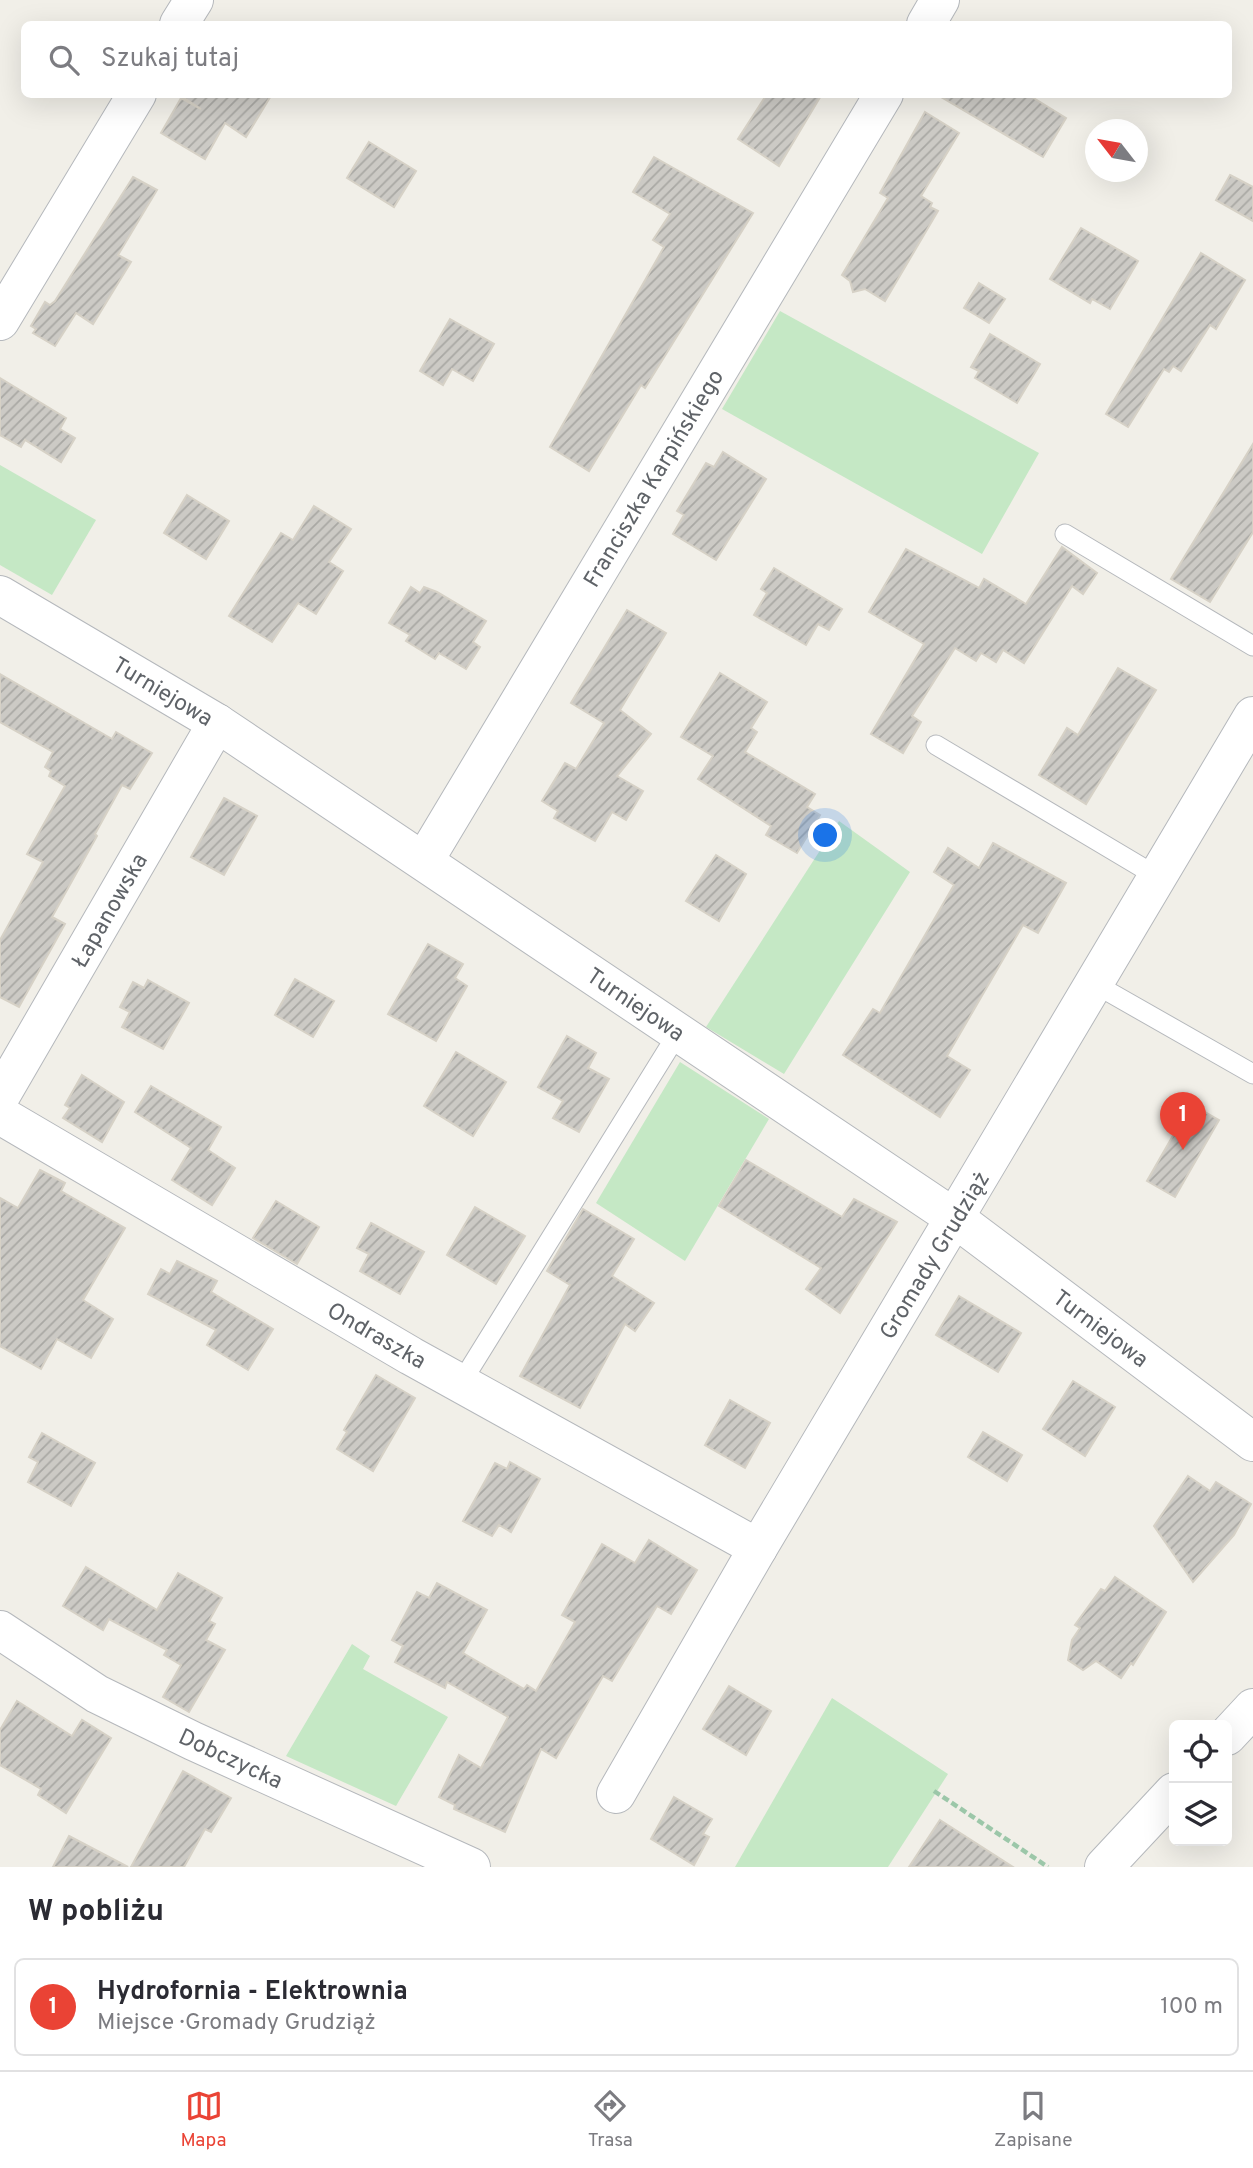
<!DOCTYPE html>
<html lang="pl">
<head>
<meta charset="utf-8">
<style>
	:root { --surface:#fff; --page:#f7f7f7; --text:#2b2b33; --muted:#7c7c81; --line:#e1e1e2; --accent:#ea4335 }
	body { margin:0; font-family:Overpass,sans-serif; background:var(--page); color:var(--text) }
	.controls { position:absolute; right:21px; bottom:21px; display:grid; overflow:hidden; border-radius:10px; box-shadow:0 7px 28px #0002 }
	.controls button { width:63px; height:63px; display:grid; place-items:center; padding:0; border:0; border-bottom:2px solid var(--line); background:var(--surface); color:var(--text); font:35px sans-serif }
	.compass { position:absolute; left:1085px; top:119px; width:63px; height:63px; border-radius:50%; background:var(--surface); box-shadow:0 7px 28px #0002; rotate:301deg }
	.you { position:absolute; left:826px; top:836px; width:24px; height:24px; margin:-18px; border:5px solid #fff; border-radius:50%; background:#1a73e8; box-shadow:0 0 0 10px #1a73e833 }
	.badge { display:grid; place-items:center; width:46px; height:46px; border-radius:50%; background:var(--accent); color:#fff; font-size:23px; font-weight:700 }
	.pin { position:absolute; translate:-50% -58px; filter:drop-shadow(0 2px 4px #0008) }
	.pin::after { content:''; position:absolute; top:37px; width:24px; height:21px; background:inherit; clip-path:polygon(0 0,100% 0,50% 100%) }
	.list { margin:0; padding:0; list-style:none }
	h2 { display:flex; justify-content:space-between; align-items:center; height:91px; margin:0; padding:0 28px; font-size:30px }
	h2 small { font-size:23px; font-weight:400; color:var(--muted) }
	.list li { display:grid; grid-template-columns:46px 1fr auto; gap:21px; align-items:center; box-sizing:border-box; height:98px; margin:0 14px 14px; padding:0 14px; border:2px solid var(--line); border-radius:10px }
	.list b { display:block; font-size:26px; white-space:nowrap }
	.list p { margin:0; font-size:23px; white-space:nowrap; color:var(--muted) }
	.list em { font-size:23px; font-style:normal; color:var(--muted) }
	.icon { flex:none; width:38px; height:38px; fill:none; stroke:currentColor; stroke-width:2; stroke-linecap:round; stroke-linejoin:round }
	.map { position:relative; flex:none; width:1253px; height:1867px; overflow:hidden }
	.search { position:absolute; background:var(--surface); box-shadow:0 7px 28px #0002; left:21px; right:21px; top:21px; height:77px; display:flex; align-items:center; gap:18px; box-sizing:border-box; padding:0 24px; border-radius:10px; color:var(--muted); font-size:26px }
	.sheet { height:203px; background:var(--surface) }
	nav { display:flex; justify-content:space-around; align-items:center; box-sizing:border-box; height:98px; border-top:2px solid var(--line); background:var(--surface); font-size:19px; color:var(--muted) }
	nav a { display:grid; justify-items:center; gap:4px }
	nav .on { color:var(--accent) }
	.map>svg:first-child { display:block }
	.green { fill:#c5e8c5 }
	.building { fill:url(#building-hatch); stroke:#d6d1c6; stroke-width:2 }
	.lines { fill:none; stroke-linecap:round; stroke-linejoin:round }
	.service-casing { stroke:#b5b8bc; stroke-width:21 }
	.minor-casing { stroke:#b5b8bc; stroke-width:40 }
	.path { stroke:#9cc7a9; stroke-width:4.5; stroke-dasharray:7 3.5; stroke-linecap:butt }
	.service { stroke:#fff; stroke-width:19 }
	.minor { stroke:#fff; stroke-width:38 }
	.labels { text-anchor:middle; stroke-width:7; stroke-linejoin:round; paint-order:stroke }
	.street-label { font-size:23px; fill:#5f6368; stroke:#fff }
</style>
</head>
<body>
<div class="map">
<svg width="1253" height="1867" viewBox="0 0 1253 1867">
	<defs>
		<pattern id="building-hatch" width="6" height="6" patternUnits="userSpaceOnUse" patternTransform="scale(1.75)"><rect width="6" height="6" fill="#cccac5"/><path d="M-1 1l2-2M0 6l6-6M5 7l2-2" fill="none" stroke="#a9a8a4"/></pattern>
	</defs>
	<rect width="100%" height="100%" fill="#f1efe8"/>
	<g class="green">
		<polygon points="780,311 1039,453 982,554 722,409"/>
		<polygon points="0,465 96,520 52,595 0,565"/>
		<polygon points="839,821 910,872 784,1074 706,1027"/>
		<polygon points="680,1062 769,1119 685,1261 596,1203"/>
		<polygon points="352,1644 370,1656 363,1669 448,1717 396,1806 286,1756"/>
		<polygon points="832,1698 948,1774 888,1867 735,1867"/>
	</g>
	<g class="building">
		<polygon points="178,94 272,94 246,137 225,123 205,159 161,133 181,98 201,109"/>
		<polygon points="767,94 822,94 779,166 738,139"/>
		<polygon points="936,94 1027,94 1066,118 1043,157"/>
		<polygon points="925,112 959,133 921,196 932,203 930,207 938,211 885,301 865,289 853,292 850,281 842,275 888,198 880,193"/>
		<polygon points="369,142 416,171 394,207 347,178"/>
		<polygon points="654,157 753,213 645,388 641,385 589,471 550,447 664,247 653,240 670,214 633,192"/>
		<polygon points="1230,175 1253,187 1253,221 1216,200"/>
		<polygon points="133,177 157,190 118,255 131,262 93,324 76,313 55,346 33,333 36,329 31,326 45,302 50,305 55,301"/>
		<polygon points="1081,228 1138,261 1110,309 1092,299 1090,303 1050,279"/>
		<polygon points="1201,253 1245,280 1216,329 1210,325 1181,371 1173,366 1169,372 1164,369 1128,427 1106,414"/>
		<polygon points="979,283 1005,299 989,323 964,308"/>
		<polygon points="450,319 494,344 473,381 452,369 443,385 420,371"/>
		<polygon points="990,334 1040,364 1017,403 975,378 979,371 971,367"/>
		<polygon points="0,378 66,418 60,429 75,438 61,462 25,440 21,447 0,435"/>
		<polygon points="1253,444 1253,532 1210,602 1171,579"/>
		<polygon points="723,452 766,479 716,560 673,534 684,515 677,511 706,463 714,467"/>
		<polygon points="187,495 229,521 206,559 164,533"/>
		<polygon points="314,506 351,529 329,562 343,571 316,614 298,603 272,642 229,616 281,533 293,540"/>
		<polygon points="1062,547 1097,573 1083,594 1072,586 1024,663 1003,650 996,662 981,653 976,661 955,648 912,716 921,722 903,753 871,734 924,644 869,612 906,549 979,588 984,579 1026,604"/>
		<polygon points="774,568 842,609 829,630 818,624 806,645 754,615 767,593 761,589"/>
		<polygon points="411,587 420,593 424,587 437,592 486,621 473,642 480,647 466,669 439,653 435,659 406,641 410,635 389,623"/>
		<polygon points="627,610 666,633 620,710 651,734 617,776 643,791 626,820 612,812 595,841 554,818 558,811 542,801 565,763 576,769 604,723 571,703"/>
		<polygon points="1118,668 1156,690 1086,804 1039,775 1067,728 1078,735"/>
		<polygon points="720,673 767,702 751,728 757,732 745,752 815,794 807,807 820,815 797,853 766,835 771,826 698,779 713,756 681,737"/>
		<polygon points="0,674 112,739 116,732 152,753 130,789 122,785 95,834 97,836 52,917 65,924 19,1007 0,997 0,940 43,862 27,854 65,786 49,776 51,771 45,767 53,752 0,722"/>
		<polygon points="224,798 257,816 224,875 191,857"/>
		<polygon points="993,843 1066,883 1038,933 1023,925 947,1056 970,1070 940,1117 843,1055 873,1009 880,1013 954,885 934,872 948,848 979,868"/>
		<polygon points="716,855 746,874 719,921 686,901"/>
		<polygon points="428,944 463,964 455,978 467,986 436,1041 388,1014"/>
		<polygon points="295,979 334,1001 313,1037 275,1015"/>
		<polygon points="148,980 189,1003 163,1049 122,1027 130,1012 120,1007 133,982 144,988"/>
		<polygon points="567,1036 596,1053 588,1068 609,1079 579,1132 553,1118 563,1101 538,1087"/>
		<polygon points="456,1052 506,1082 473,1136 424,1106"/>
		<polygon points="82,1075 124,1102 102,1142 63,1118 70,1108 65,1105"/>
		<polygon points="151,1086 221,1127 208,1150 235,1168 212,1205 172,1180 191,1148 135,1112"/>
		<polygon points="1191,1104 1219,1120 1175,1197 1147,1181"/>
		<polygon points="746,1160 842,1217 854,1199 897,1222 840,1313 806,1289 821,1268 719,1206"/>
		<polygon points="40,1170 65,1183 61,1191 125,1228 83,1300 113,1319 91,1358 57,1339 41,1369 0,1346 0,1198 18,1208"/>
		<polygon points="276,1201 319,1227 297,1264 253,1238"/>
		<polygon points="475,1207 525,1236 496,1284 447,1255"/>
		<polygon points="583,1209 634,1239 612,1276 654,1303 635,1331 625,1324 580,1408 520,1376 570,1285 547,1271"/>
		<polygon points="371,1223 424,1252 400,1294 360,1271 369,1254 357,1248"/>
		<polygon points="177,1261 217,1281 211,1292 273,1329 248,1370 207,1345 216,1330 148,1294 161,1269 170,1274"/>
		<polygon points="959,1296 1021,1333 998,1372 936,1335"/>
		<polygon points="376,1375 415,1398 373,1471 337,1449 347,1432 344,1430"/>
		<polygon points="1073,1381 1115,1407 1085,1456 1043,1429"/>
		<polygon points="730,1400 770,1423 745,1468 705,1445"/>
		<polygon points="983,1432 1022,1455 1007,1481 968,1457"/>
		<polygon points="42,1433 95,1463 71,1506 28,1482 38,1462 29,1457"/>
		<polygon points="510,1462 540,1479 511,1532 499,1525 492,1536 463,1521 495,1463 507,1469"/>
		<polygon points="1188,1476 1210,1491 1216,1482 1251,1504 1234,1535 1193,1582 1154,1526"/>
		<polygon points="649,1540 697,1570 671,1614 657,1606 612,1681 603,1676 556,1758 541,1749 505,1832 454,1809 455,1805 439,1797 459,1755 481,1768 508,1717 447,1682 445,1688 395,1662 403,1646 392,1640 417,1592 429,1598 437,1583 487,1610 463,1653 524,1689 527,1685 536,1691 575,1622 562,1615 602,1544 635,1563"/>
		<polygon points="86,1567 157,1610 178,1573 222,1598 209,1621 215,1624 206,1640 225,1650 189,1712 163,1697 181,1665 164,1655 167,1650 109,1619 103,1630 63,1606"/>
		<polygon points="1115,1577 1166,1612 1133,1665 1131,1663 1121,1678 1096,1661 1083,1670 1068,1660 1072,1640 1080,1628 1075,1625 1101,1589 1105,1591"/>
		<polygon points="729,1686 771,1711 746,1755 703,1729"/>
		<polygon points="17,1701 72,1736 82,1720 111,1738 66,1813 38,1795 41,1789 0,1765 0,1730"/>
		<polygon points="183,1771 231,1798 211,1832 205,1829 184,1867 131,1867"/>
		<polygon points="674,1797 712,1819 703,1834 709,1837 694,1865 651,1839"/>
		<polygon points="940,1820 1013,1867 909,1867"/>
		<polygon points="69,1836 128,1867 53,1867"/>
	</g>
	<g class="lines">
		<defs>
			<g id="service">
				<polyline points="1065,534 1253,646"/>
				<polyline points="936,745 1158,877"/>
				<polyline points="1095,984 1253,1074"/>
				<polyline points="461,1383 678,1033"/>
			</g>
			<g id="minor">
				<polyline points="179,24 194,0"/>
				<polyline points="926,24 940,0"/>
				<polyline points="0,321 137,94"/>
				<polyline points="0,595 217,723 956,1219 1253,1442"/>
				<polyline points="424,861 884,94"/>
				<polyline points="0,1097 217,723"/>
				<polyline points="0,1115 411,1356 758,1548"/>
				<polyline points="0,1630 97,1694 193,1741 471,1867"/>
				<polyline points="1227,1736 1253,1708"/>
				<polyline points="616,1794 758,1548 1253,716"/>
				<polyline points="1104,1867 1174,1792"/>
			</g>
		</defs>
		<use href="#service" class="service-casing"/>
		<use href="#minor" class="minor-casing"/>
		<polyline class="path" points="934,1791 1048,1867"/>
		<use href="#service" class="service"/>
		<use href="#minor" class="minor"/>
	</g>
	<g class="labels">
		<g class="street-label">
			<text transform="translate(653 478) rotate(-59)" y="8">Franciszka Karpińskiego</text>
			<text transform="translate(163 691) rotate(31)" y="8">Turniejowa</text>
			<text transform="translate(109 910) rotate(-60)" y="8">Łapanowska</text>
			<text transform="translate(636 1004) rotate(34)" y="8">Turniejowa</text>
			<text transform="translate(934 1255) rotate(-59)" y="8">Gromady Grudziąż</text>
			<text transform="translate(1101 1328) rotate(37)" y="8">Turniejowa</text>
			<text transform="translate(377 1335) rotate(30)" y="8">Ondraszka</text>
			<text transform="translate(231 1758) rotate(25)" y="8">Dobczycka</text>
		</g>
	</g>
</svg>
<div class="controls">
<button><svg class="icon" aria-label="locate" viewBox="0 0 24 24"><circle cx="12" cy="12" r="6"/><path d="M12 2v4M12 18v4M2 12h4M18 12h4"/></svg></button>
<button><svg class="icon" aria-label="layers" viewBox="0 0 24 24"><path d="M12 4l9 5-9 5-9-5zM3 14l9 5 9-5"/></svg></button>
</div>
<svg class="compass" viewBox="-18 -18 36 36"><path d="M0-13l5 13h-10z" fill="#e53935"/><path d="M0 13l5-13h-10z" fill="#7c7c81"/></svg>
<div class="you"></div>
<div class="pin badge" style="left:1183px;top:1150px">1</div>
<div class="search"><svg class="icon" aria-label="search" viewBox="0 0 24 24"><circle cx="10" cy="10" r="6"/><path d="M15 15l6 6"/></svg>Szukaj tutaj</div>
</div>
<section class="sheet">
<h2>W pobliżu<small></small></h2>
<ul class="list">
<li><span class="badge">1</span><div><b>Hydrofornia - Elektrownia</b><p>Miejsce · Gromady Grudziąż</p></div><em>100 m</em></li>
</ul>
</section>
<nav>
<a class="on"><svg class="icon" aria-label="map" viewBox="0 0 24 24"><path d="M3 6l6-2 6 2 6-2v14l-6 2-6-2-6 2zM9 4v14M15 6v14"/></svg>Mapa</a>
<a><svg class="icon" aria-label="directions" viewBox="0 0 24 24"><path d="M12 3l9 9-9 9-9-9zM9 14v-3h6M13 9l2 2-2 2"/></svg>Trasa</a>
<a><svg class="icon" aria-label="saved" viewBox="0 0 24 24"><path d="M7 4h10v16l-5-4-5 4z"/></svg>Zapisane</a>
</nav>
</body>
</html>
